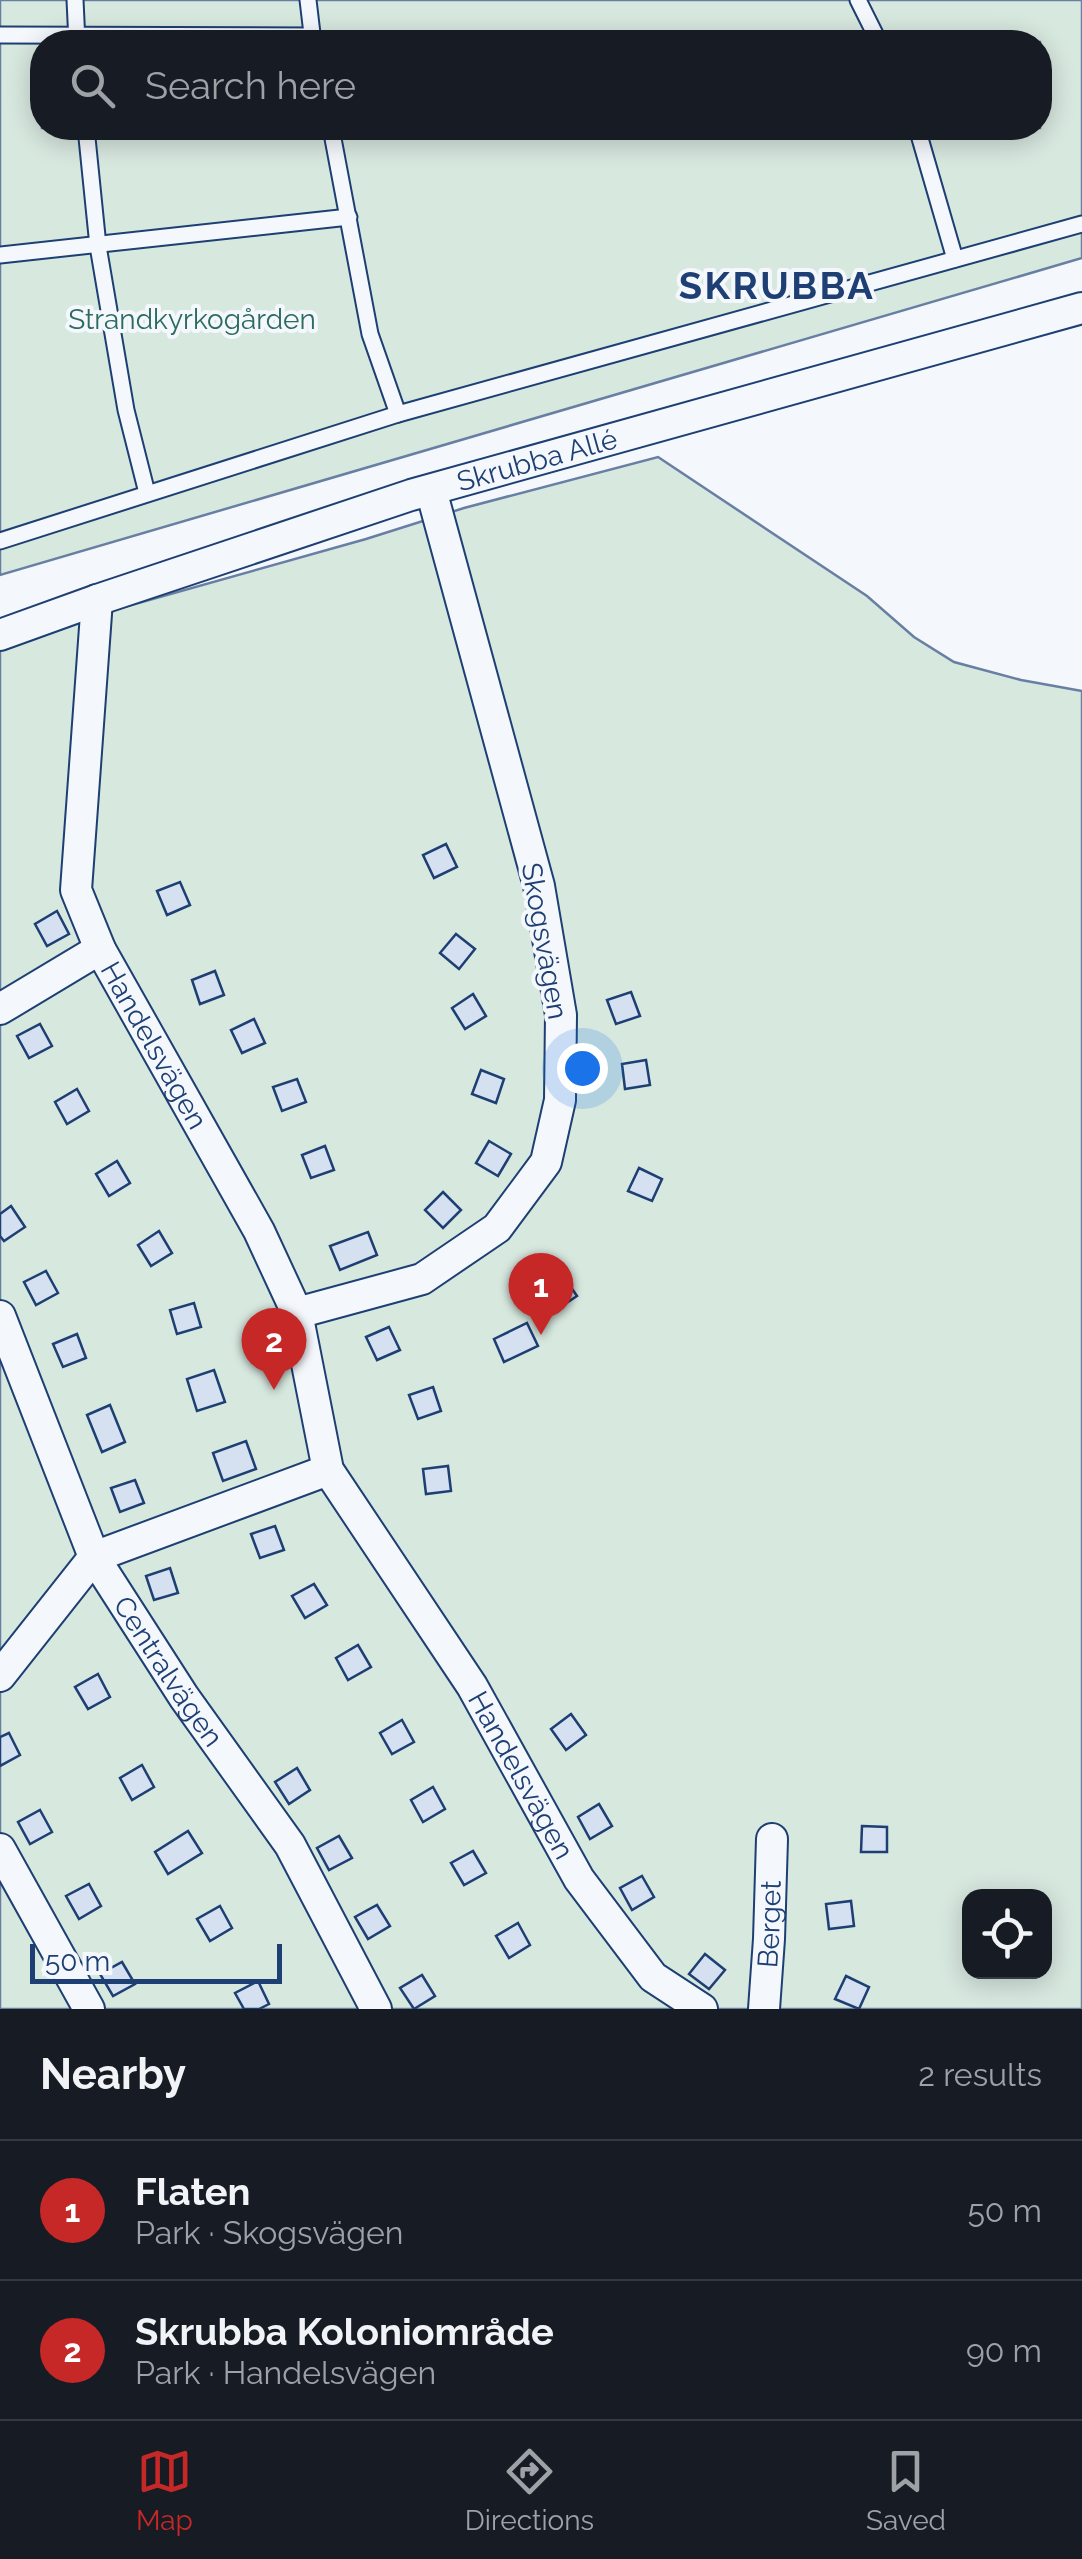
<!DOCTYPE html>
<html lang="en">
<head>
<meta charset="utf-8">
<style>
	:root { --surface:#171b24; --page:#242831; --text:#f1f3f6; --muted:#9ea1a6; --line:#363941; --accent:#c62828 }
	body { margin:0; font-family:Raleway,sans-serif; background:var(--page); color:var(--text) }
	.controls { position:absolute; right:30px; bottom:30px; display:grid; overflow:hidden; border-radius:20px; box-shadow:0 5px 25px #0003 }
	.controls button { width:90px; height:90px; display:grid; place-items:center; padding:0; border:0; border-bottom:2px solid var(--line); background:var(--surface); color:var(--text); font:50px sans-serif }
	.scale { position:absolute; left:30px; bottom:25px; width:252px; box-sizing:border-box; padding-left:10px; border:5px solid #1d3f73; border-top:0; font-size:28px; line-height:35px; white-space:nowrap; color:#1d3f73; -webkit-text-stroke:8px #f4f7fb; paint-order:stroke }
	.you { position:absolute; left:582px; top:1068px; width:35px; height:35px; margin:-25px; border:8px solid #fff; border-radius:50%; background:#1a73e8; box-shadow:0 0 0 15px #1a73e833 }
	.badge { display:grid; place-items:center; width:65px; height:65px; border-radius:50%; background:var(--accent); color:#fff; font-size:32px; font-weight:700 }
	.pin { position:absolute; translate:-50% -82px; filter:drop-shadow(0 2px 5px #0008) }
	.pin::after { content:''; position:absolute; top:52px; width:35px; height:30px; background:inherit; clip-path:polygon(0 0,100% 0,50% 100%) }
	.list { margin:0; padding:0; list-style:none }
	h2 { display:flex; justify-content:space-between; align-items:center; height:130px; margin:0; padding:0 40px; font-size:42px }
	h2 small { font-size:32px; font-weight:400; color:var(--muted) }
	.list li { display:grid; grid-template-columns:65px 1fr auto; gap:30px; align-items:center; box-sizing:border-box; height:140px; padding:0 40px; border-top:2px solid var(--line) }
	.list b { display:block; font-size:38px; white-space:nowrap }
	.list p { margin:0; font-size:32px; white-space:nowrap; color:var(--muted) }
	.list em { font-size:32px; font-style:normal; color:var(--muted) }
	.icon { flex:none; width:55px; height:55px; fill:none; stroke:currentColor; stroke-width:2; stroke-linecap:round; stroke-linejoin:round }
	.map { position:relative; flex:none; width:1082px; height:2009px; overflow:hidden }
	.search { position:absolute; background:var(--surface); box-shadow:0 5px 25px #0003; left:30px; right:30px; top:30px; height:110px; display:flex; align-items:center; gap:25px; box-sizing:border-box; padding:0 35px; border-radius:40px; color:var(--muted); font-size:38px }
	.sheet { height:410px; background:var(--surface) }
	nav { display:flex; justify-content:space-around; align-items:center; box-sizing:border-box; height:140px; border-top:2px solid var(--line); background:var(--surface); font-size:28px; color:var(--muted) }
	nav a { display:grid; justify-items:center; gap:5px }
	nav .on { color:var(--accent) }
	.map>svg:first-child { display:block }
	.green { fill:#d7e8df; stroke:#687fa3; stroke-width:2.5; fill-rule:evenodd }
	.building { fill:#d5e0f0; stroke:#1d3f73; stroke-width:2.5 }
	.lines { fill:none; stroke-linecap:round; stroke-linejoin:round }
	.lane-casing { stroke:#1d3f73; stroke-width:19 }
	.street-casing { stroke:#1d3f73; stroke-width:34 }
	.lane { stroke:#f4f7fb; stroke-width:15 }
	.street { stroke:#f4f7fb; stroke-width:30 }
	.labels { text-anchor:middle; stroke-width:8; stroke-linejoin:round; paint-order:stroke }
	.park-label { font-size:28px; fill:#2c6c60; stroke:#f4f7fb }
	.street-label { font-size:28px; fill:#1d3f73; stroke:#f4f7fb }
	.district-label { font-size:38px; font-weight:bold; letter-spacing:2.5px; fill:#1d3f73; stroke:#f4f7fb }
</style>
</head>
<body>
<div class="map">
<svg width="1082" height="2009" viewBox="0 0 1082 2009">
	<rect width="100%" height="100%" fill="#f4f7fb"/>
	<g class="green">
		<path d="M0,0H1082V258L0,575ZM42,42H1040V128H42Z"/>
		<path d="M658,457L867,596L914,637L954,662L1021,680L1082,691V2009H0V650L103,613L366,539L464,508ZM970,1896H1044V1972H970Z"/>
	</g>
	<g class="building">
		<polygon points="446,844 457,867 434,878 423,855"/>
		<polygon points="180,882 190,905 167,915 157,891"/>
		<polygon points="57,911 69,934 47,946 35,924"/>
		<polygon points="456,934 475,949 459,969 440,953"/>
		<polygon points="215,971 224,995 200,1004 192,980"/>
		<polygon points="631,992 640,1016 616,1024 607,1000"/>
		<polygon points="473,994 486,1016 465,1029 452,1008"/>
		<polygon points="254,1019 265,1043 242,1053 231,1030"/>
		<polygon points="40,1024 52,1046 29,1058 17,1036"/>
		<polygon points="646,1060 650,1085 625,1089 622,1064"/>
		<polygon points="481,1070 504,1079 496,1103 472,1094"/>
		<polygon points="297,1079 306,1102 282,1111 273,1087"/>
		<polygon points="77,1089 89,1111 67,1124 55,1102"/>
		<polygon points="489,1141 511,1154 498,1176 476,1163"/>
		<polygon points="325,1146 334,1170 311,1178 302,1155"/>
		<polygon points="117,1161 130,1183 109,1196 96,1174"/>
		<polygon points="639,1168 662,1179 652,1201 628,1191"/>
		<polygon points="443,1192 461,1210 443,1228 425,1210"/>
		<polygon points="11,1206 25,1227 4,1241 0,1236 0,1214"/>
		<polygon points="159,1231 172,1253 151,1266 138,1245"/>
		<polygon points="368,1232 377,1255 340,1270 330,1246"/>
		<polygon points="555,1264 577,1296 556,1310 535,1279"/>
		<polygon points="46,1271 58,1293 36,1305 24,1282"/>
		<polygon points="194,1303 201,1327 177,1334 170,1310"/>
		<polygon points="527,1323 538,1346 504,1362 494,1339"/>
		<polygon points="389,1327 400,1350 377,1360 366,1337"/>
		<polygon points="77,1334 86,1358 63,1367 53,1344"/>
		<polygon points="214,1370 225,1402 197,1411 187,1379"/>
		<polygon points="433,1387 441,1411 418,1419 409,1395"/>
		<polygon points="110,1405 125,1442 102,1452 87,1415"/>
		<polygon points="246,1441 256,1469 223,1481 213,1453"/>
		<polygon points="448,1466 451,1491 426,1494 423,1469"/>
		<polygon points="135,1480 144,1503 120,1512 111,1488"/>
		<polygon points="275,1526 284,1550 260,1558 251,1534"/>
		<polygon points="170,1568 178,1593 154,1600 146,1576"/>
		<polygon points="314,1584 327,1605 305,1618 292,1596"/>
		<polygon points="358,1645 371,1667 348,1680 336,1658"/>
		<polygon points="98,1674 110,1697 88,1709 75,1687"/>
		<polygon points="571,1714 586,1735 566,1750 551,1729"/>
		<polygon points="402,1720 414,1742 392,1754 380,1733"/>
		<polygon points="9,1733 20,1755 0,1766 0,1737"/>
		<polygon points="142,1765 154,1787 132,1800 120,1778"/>
		<polygon points="297,1768 310,1790 289,1804 275,1782"/>
		<polygon points="433,1787 445,1809 423,1822 411,1800"/>
		<polygon points="599,1804 612,1826 590,1839 578,1817"/>
		<polygon points="40,1810 52,1832 30,1844 18,1822"/>
		<polygon points="862,1826 887,1827 887,1852 861,1852"/>
		<polygon points="188,1831 202,1853 168,1874 155,1852"/>
		<polygon points="339,1836 352,1858 329,1870 317,1848"/>
		<polygon points="473,1851 486,1873 464,1885 451,1863"/>
		<polygon points="642,1876 654,1897 632,1910 620,1888"/>
		<polygon points="89,1884 101,1906 79,1919 66,1896"/>
		<polygon points="851,1901 854,1926 829,1929 826,1904"/>
		<polygon points="377,1905 390,1926 368,1939 355,1917"/>
		<polygon points="220,1906 232,1928 210,1941 197,1919"/>
		<polygon points="518,1923 530,1945 509,1958 496,1936"/>
		<polygon points="705,1954 725,1970 709,1989 689,1974"/>
		<polygon points="122,1962 135,1984 113,1996 100,1974"/>
		<polygon points="422,1975 435,1996 414,2009 400,1988"/>
		<polygon points="846,1976 869,1987 859,2009 835,1999"/>
		<polygon points="258,1981 269,2004 259,2009 244,2009 235,1993"/>
	</g>
	<g class="lines">
		<defs>
			<g id="lane">
				<polyline points="75,0 77,42"/>
				<polyline points="308,0 313,42"/>
				<polyline points="858,0 879,42"/>
				<polyline points="0,35 312,36"/>
				<polyline points="86,128 98,246 126,410 147,493"/>
				<polyline points="331,128 370,334 398,414"/>
				<polyline points="917,128 955,259"/>
				<polyline points="0,255 349,217"/>
				<polyline points="0,541 398,414 1082,224"/>
			</g>
			<g id="street">
				<path id="s1" d="M97,600L76,890L100,949L259,1231L297,1313L328,1470L472,1686L579,1879L653,1977L702,2009"/>
				<path id="s2" d="M0,635L97,600L411,495L1082,308"/>
				<polyline points="0,1009 100,949"/>
				<polyline points="297,1313 422,1279 497,1228 546,1162 560,1100 561,1015 539,886 431,490"/>
				<path id="s3" d="M0,1316L94,1557L184,1697L290,1845L376,2009"/>
				<polyline points="0,1676 94,1557 328,1470"/>
				<polyline points="0,1849 89,2009"/>
				<path id="s4" d="M764,2009L769,1939L772,1839"/>
			</g>
		</defs>
		<use href="#lane" class="lane-casing"/>
		<use href="#street" class="street-casing"/>
		<use href="#lane" class="lane"/>
		<use href="#street" class="street"/>
	</g>
	<g class="labels">
		<g class="park-label">
			<text x="192" y="329">Strandkyrkogården</text>
		</g>
		<g class="street-label">
			<text dy="10" stroke="none"><textPath href="#s2" startOffset="565">Skrubba Allé</textPath></text>
			<text transform="translate(545 941) rotate(80)" y="10">Skogsvägen</text>
			<text dy="10" stroke="none"><textPath href="#s1" startOffset="465">Handelsvägen</textPath></text>
			<text dy="10" stroke="none"><textPath href="#s3" startOffset="395">Centralvägen</textPath></text>
			<text dy="10" stroke="none"><textPath href="#s1" startOffset="1290">Handelsvägen</textPath></text>
			<text dy="10" stroke="none"><textPath href="#s4" startOffset="85">Berget</textPath></text>
		</g>
		<g class="district-label">
			<text x="777" y="299">SKRUBBA</text>
		</g>
	</g>
</svg>
<div class="controls">
<button><svg class="icon" aria-label="locate" viewBox="0 0 24 24"><circle cx="12" cy="12" r="6"/><path d="M12 2v4M12 18v4M2 12h4M18 12h4"/></svg></button>
</div>
<div class="scale">50 m</div>
<div class="you"></div>
<div class="pin badge" style="left:541px;top:1335px">1</div>
<div class="pin badge" style="left:274px;top:1390px">2</div>
<div class="search"><svg class="icon" aria-label="search" viewBox="0 0 24 24"><circle cx="10" cy="10" r="6"/><path d="M15 15l6 6"/></svg>Search here</div>
</div>
<section class="sheet">
<h2>Nearby<small>2 results</small></h2>
<ul class="list">
<li><span class="badge">1</span><div><b>Flaten</b><p>Park · Skogsvägen</p></div><em>50 m</em></li>
<li><span class="badge">2</span><div><b>Skrubba Koloniområde</b><p>Park · Handelsvägen</p></div><em>90 m</em></li>
</ul>
</section>
<nav>
<a class="on"><svg class="icon" aria-label="map" viewBox="0 0 24 24"><path d="M3 6l6-2 6 2 6-2v14l-6 2-6-2-6 2zM9 4v14M15 6v14"/></svg>Map</a>
<a><svg class="icon" aria-label="directions" viewBox="0 0 24 24"><path d="M12 3l9 9-9 9-9-9zM9 14v-3h6M13 9l2 2-2 2"/></svg>Directions</a>
<a><svg class="icon" aria-label="saved" viewBox="0 0 24 24"><path d="M7 4h10v16l-5-4-5 4z"/></svg>Saved</a>
</nav>
</body>
</html>
